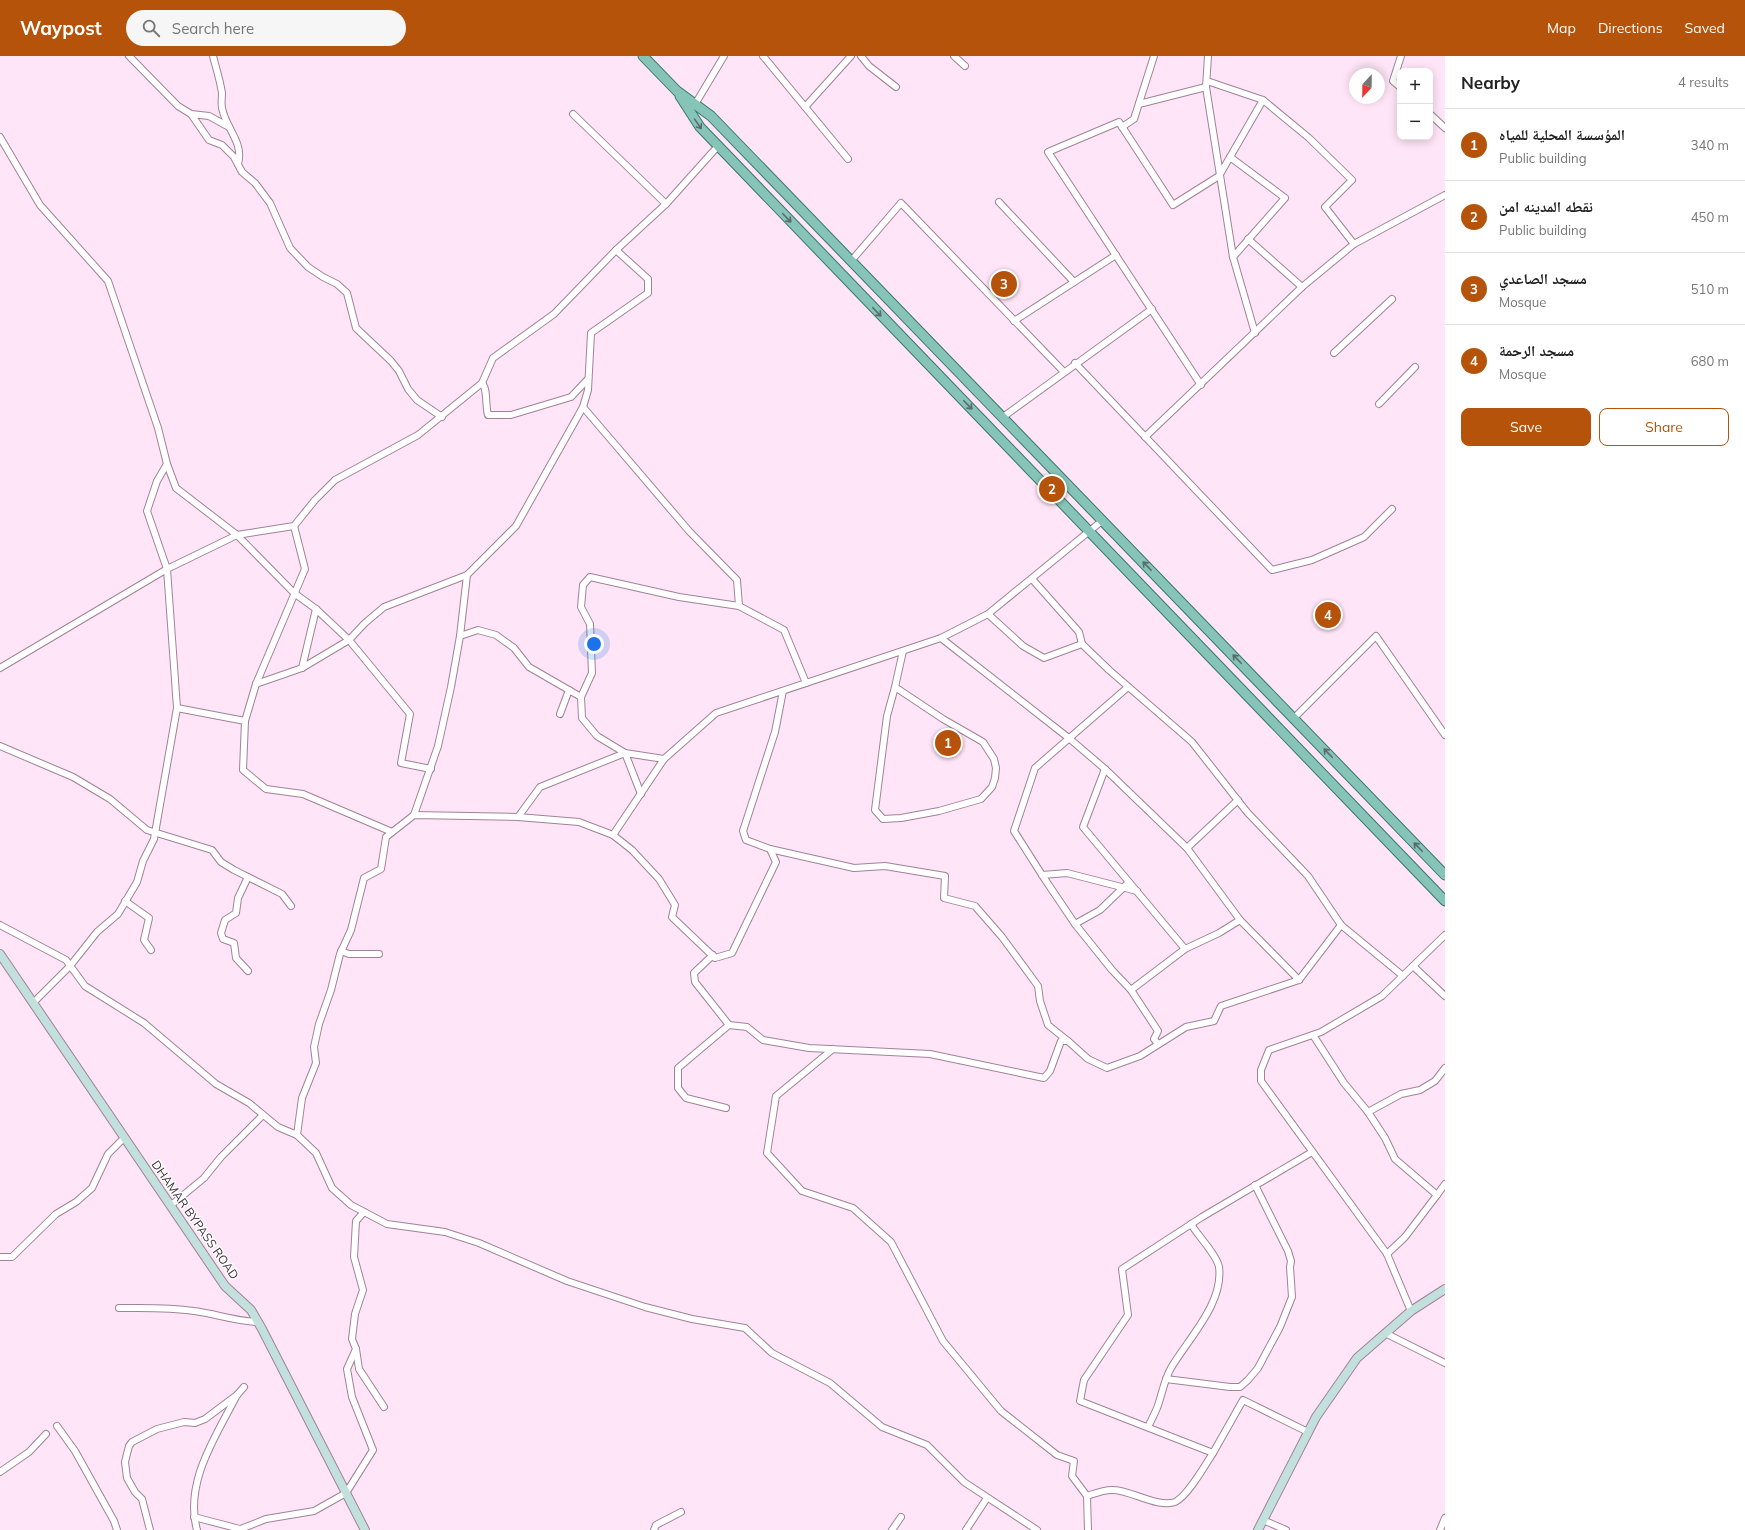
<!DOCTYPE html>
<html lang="en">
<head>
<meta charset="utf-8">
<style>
	:root { --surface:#fff; --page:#f6f6f6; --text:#222; --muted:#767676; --line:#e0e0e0; --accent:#b45309 }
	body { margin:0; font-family:Mulish,"Noto Naskh Arabic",sans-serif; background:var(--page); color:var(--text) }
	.controls { position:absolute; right:12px; top:12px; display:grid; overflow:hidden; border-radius:8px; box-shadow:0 2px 10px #0003 }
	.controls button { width:36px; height:36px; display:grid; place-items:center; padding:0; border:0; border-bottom:1px solid var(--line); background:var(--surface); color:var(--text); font:20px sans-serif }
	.compass { position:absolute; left:1349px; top:12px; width:36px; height:36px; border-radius:50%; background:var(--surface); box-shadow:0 2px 10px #0003; rotate:202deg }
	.you { position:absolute; left:594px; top:588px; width:14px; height:14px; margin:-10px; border:3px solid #fff; border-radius:50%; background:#1a73e8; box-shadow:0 0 0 6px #1a73e833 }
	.badge { display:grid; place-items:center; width:26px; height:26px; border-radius:50%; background:var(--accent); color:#fff; font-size:13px; font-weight:700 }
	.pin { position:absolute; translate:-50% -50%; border:2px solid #fff; box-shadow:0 1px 4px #0006 }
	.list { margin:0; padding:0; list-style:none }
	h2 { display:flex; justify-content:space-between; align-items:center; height:52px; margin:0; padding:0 16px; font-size:17px }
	h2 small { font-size:13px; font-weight:400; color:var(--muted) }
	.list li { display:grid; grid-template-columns:26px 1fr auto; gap:12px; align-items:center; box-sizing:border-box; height:72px; padding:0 16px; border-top:1px solid var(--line) }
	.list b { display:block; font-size:15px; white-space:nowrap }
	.list p { margin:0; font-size:13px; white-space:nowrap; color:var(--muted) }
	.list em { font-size:13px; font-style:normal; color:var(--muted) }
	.actions { display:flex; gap:8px; padding:12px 16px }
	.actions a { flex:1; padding:9px 0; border:1px solid var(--accent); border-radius:8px; text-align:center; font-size:14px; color:var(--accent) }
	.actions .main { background:var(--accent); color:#fff }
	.icon { flex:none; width:22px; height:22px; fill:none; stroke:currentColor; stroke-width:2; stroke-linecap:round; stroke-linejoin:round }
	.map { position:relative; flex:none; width:1445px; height:1474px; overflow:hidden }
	header { display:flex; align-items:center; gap:24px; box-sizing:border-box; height:56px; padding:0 20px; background:var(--accent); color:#fff }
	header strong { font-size:19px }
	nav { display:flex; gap:22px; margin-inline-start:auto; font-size:14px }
	.search { width:280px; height:36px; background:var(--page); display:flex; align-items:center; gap:10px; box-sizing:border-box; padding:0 14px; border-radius:22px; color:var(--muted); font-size:15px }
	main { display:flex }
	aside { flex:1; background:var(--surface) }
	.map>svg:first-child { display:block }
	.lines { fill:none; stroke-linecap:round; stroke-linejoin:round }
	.street-casing { stroke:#a08298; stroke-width:8 }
	.secondary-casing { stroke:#a08298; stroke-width:10 }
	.primary-casing { stroke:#38776e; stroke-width:11 }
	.street { stroke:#fff; stroke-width:6 }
	.secondary { stroke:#c2e1dc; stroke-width:8 }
	.primary { stroke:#86c4b8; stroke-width:9 }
	.oneway { stroke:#5b6c6d }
	.labels { text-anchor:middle; stroke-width:3; stroke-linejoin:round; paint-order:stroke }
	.street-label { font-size:12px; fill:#3e323b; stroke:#fff }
</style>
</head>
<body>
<header>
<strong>Waypost</strong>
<div class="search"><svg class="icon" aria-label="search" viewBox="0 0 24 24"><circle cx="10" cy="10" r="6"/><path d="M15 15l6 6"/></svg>Search here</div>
<nav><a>Map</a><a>Directions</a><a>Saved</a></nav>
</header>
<main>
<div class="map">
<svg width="1445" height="1474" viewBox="0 0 1445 1474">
	<rect width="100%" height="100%" fill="#ffe5f7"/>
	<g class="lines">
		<defs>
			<g id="street">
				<polyline points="129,0 178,50 191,58 209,84 222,89 234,101 242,116 255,127 270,147 290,192 308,211 323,221 337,228 347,237 356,272 391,305 399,315 408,333 417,344 442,361"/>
				<path d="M213,0C216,12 220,24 222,37C222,42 221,47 222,52C226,73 244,86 238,108"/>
				<polyline points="763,0 848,103"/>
				<polyline points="861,0 869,10 896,31"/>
				<polyline points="954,0 965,10"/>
				<polyline points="1208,0 1206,31 1233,201 1255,277"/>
				<polyline points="1207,25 1263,44 1309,82 1352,124 1325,151 1354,188"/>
				<polyline points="1400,31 1393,25 1401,0"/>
				<polyline points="1139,48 1206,31"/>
				<polyline points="694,50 724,0"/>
				<polyline points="805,51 851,0"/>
				<polyline points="191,58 209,60 229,71"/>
				<polyline points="573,58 666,148"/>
				<polyline points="1430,58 1445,72"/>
				<polyline points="1122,71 1134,63 1154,0"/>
				<polyline points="0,81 40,149 108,225 158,372 167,408 176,432 237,479 294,470 315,444 335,424 418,379 482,327 493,302 554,258 616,194 666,148 718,90"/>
				<polyline points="1230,101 1285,142 1233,201"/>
				<polyline points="999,146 1074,226"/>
				<polyline points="1248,183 1302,231"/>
				<polyline points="852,204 901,147 1064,316"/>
				<polyline points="1014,265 1116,199"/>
				<polyline points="1334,297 1392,243"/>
				<polyline points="1075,307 1272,514 1312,504 1364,481 1392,453"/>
				<path d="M482,327C488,333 485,349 488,359H511L571,341L588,323"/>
				<polyline points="1201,329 1048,96 1119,66 1173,149 1219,120 1263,44"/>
				<polyline points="1379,348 1415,311"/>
				<polyline points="583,351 689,475 737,524 739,550"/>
				<polyline points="1003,361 1152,253"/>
				<polyline points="1145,381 1302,231 1354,188 1445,139"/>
				<polyline points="167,408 157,425 147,455 167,513 237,479 294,537 316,553 349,584 410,658 401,707 431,713"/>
				<polyline points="1032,523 1079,576 1082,588"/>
				<polyline points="988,558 1023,590 1044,602 1082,588 1109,614 1192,686 1247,756 1308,820 1341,869 1403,920"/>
				<polyline points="460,580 478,574 496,579 514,592 529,611 581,641"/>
				<polyline points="941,582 1070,683 1105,713 1187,792 1240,864 1299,924 1341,869"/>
				<polyline points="0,612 167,513 177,652 154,783 143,805 137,826 118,858 97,876 70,910 33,947"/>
				<polyline points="302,612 316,553"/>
				<polyline points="256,628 302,612 349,584 365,567 384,551 467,519"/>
				<polyline points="895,631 887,660 875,754 883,763 901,762 939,755 981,743 992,731 995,722 996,712 994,703 983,686 943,663 895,631 903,595"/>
				<polyline points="1128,631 1035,712 1014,775 1044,822 1075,868 1112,914 1131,934 1158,975 1154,983 1158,988"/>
				<polyline points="177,652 245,665 243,714 266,733 303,738 392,776"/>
				<polyline points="560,658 569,634"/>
				<polyline points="1294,662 1376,580 1445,679"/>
				<polyline points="245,665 256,628 305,513 294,470"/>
				<polyline points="0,690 73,721 110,743 147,774 212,794 221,806 234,814 282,838 291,850"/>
				<polyline points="664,703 625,697 597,680 582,662 581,641 592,617 590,568 581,551 583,529 590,521 679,541 739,550 784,574 806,627"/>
				<polyline points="1105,713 1083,771 1185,893"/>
				<polyline points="414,759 438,690 451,631 460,580 467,519 516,470 583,351 588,334 591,277 648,237 648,223 616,194"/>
				<polyline points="518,761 540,731 625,697 641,738"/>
				<polyline points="613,779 664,703 716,657 941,582 988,558 1103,464"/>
				<polyline points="1187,792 1238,744"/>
				<polyline points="770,793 854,812 885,810 945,820 944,842 975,850 1002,881 1038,930 1040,945 1048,969 1068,985"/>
				<polyline points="1042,819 1067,817 1137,835"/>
				<polyline points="125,845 149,862 144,884 151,894"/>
				<polyline points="1075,868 1100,854 1126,829"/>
				<polyline points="0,869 66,904 85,930 144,967 216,1028 249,1047 278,1071 297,1079 316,1097 332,1132 351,1149 387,1168 445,1176 479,1187 567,1225 645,1251 692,1263 745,1272 772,1297 830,1327 882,1371 927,1389 964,1426 1037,1474"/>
				<polyline points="341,895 349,898 379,898"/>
				<polyline points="713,899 694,917 695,926 729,969 678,1012 678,1032 686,1042 726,1052"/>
				<polyline points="1413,910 1445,940"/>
				<polyline points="248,915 236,902 234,887 223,883 221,877 225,864 236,857 238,842 248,821"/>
				<polyline points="1131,934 1185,893 1219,877 1240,864"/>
				<polyline points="729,969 747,971 763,984 809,992 930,998 1044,1022 1050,1015 1061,985 1068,985 1088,1003 1107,1012 1140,1000 1186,971 1214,965 1221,950 1299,924"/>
				<polyline points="1313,979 1344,1027 1368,1056 1385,1082 1395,1103 1437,1139 1405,1181 1387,1198"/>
				<polyline points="833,993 776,1040 767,1097 802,1135 853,1152 891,1186 943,1285 1001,1355 1057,1399 1074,1405 1072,1420 1087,1440 1088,1474"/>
				<polyline points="1368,1056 1401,1038 1420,1034 1435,1025 1445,1012"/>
				<polyline points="297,1079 302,1042 316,1007 314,991 319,968 331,934 340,898 351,874 364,822 381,813 386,781 414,759 518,761 579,766 613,779 632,794 659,823 675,849 672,861 715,902 732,897 776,806 770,793 746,784 743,775 775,676 783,635"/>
				<polyline points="1437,1139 1445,1128"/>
				<polyline points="170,1150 204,1122 221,1101 263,1059"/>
				<polyline points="0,1201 12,1201 56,1158 76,1146 92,1132 108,1098 124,1082"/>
				<path d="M119,1252C144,1252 168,1251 194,1255C217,1258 234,1265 258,1266"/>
				<polyline points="1411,1255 1387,1198 1261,1025 1261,1014 1269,994 1321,976 1382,940 1445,879"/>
				<polyline points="1385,1277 1445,1307"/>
				<polyline points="356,1293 359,1313 384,1351"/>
				<polyline points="1166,1323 1230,1331 1240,1331 1248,1324 1258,1312 1280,1271 1292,1241 1290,1211 1291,1205 1288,1195 1255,1129"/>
				<polyline points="57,1370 75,1395 114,1465 117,1474"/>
				<path d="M1148,1371C1151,1365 1154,1359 1157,1352C1162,1339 1164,1324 1171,1312C1188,1283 1224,1247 1219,1211C1217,1199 1198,1180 1191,1168"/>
				<polyline points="1308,1376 1243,1344 1213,1397 1080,1345 1084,1324 1128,1259 1122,1213 1202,1161 1312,1096"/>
				<polyline points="0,1416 29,1396 46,1378"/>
				<path d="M1087,1440C1096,1437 1105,1433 1114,1434C1132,1435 1158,1452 1175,1446C1187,1441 1206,1408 1213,1397"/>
				<polyline points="194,1461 240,1473"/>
				<polyline points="1263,1464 1286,1474"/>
				<polyline points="150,1474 142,1443 135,1436 127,1422 125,1406 129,1390 132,1386 157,1373 184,1366 195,1367 205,1363 237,1339"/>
				<path d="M197,1474C184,1426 216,1380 237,1339L244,1331"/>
				<polyline points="238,1474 266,1463 314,1455 346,1437 373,1394 352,1341 347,1313 356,1293 352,1283 355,1258 363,1234 354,1201 356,1165 364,1156"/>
				<polyline points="654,1474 656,1469 681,1456"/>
				<polyline points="892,1474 901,1461"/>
				<polyline points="966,1474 987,1442"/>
				<polyline points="1440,1474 1445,1462"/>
			</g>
			<g id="secondary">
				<polyline points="0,898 225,1230 251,1254 262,1273 365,1474"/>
				<polyline points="1258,1474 1316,1361 1357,1302 1411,1255 1445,1233"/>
			</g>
			<g id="primary">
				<polyline points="643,0 677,35 711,60 1445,819"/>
				<polyline points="680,40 700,71 1445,845"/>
			</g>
		</defs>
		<use href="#street" class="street-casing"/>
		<use href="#secondary" class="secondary-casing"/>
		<use href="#primary" class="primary-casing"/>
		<use href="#street" class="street"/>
		<use href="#secondary" class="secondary"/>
		<use href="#primary" class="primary"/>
	</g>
	<defs><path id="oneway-shaft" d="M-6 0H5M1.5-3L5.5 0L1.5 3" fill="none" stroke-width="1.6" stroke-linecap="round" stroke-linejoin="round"/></defs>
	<g class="oneway">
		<use href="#oneway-shaft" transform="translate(698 68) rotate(55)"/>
		<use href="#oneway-shaft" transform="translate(787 162) rotate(46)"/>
		<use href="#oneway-shaft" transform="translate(877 256) rotate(46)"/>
		<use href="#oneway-shaft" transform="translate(968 349) rotate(46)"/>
		<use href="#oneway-shaft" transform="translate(1147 510) rotate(-134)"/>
		<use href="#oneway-shaft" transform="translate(1237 603) rotate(-134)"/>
		<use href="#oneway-shaft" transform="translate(1328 697) rotate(-134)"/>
		<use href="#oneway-shaft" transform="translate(1418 791) rotate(-134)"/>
	</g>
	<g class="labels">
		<g class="street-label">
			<text transform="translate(195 1164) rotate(55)" y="4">DHAMAR BYPASS ROAD</text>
		</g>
	</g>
</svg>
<div class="controls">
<button>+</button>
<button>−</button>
</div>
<svg class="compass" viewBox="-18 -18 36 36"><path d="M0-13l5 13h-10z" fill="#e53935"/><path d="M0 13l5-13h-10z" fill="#767676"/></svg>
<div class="you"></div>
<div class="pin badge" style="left:948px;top:687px">1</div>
<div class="pin badge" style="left:1052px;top:433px">2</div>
<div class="pin badge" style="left:1004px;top:228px">3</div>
<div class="pin badge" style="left:1328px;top:559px">4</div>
</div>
<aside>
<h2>Nearby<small>4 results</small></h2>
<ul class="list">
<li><span class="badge">1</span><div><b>المؤسسة المحلية للمياه</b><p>Public building</p></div><em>340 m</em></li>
<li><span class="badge">2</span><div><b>نقطه المدينه امن</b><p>Public building</p></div><em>450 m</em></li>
<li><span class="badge">3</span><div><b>مسجد الصاعدي</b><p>Mosque</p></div><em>510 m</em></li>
<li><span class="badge">4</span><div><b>مسجد الرحمة</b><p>Mosque</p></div><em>680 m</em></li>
</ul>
<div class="actions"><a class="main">Save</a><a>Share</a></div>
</aside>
</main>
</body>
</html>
